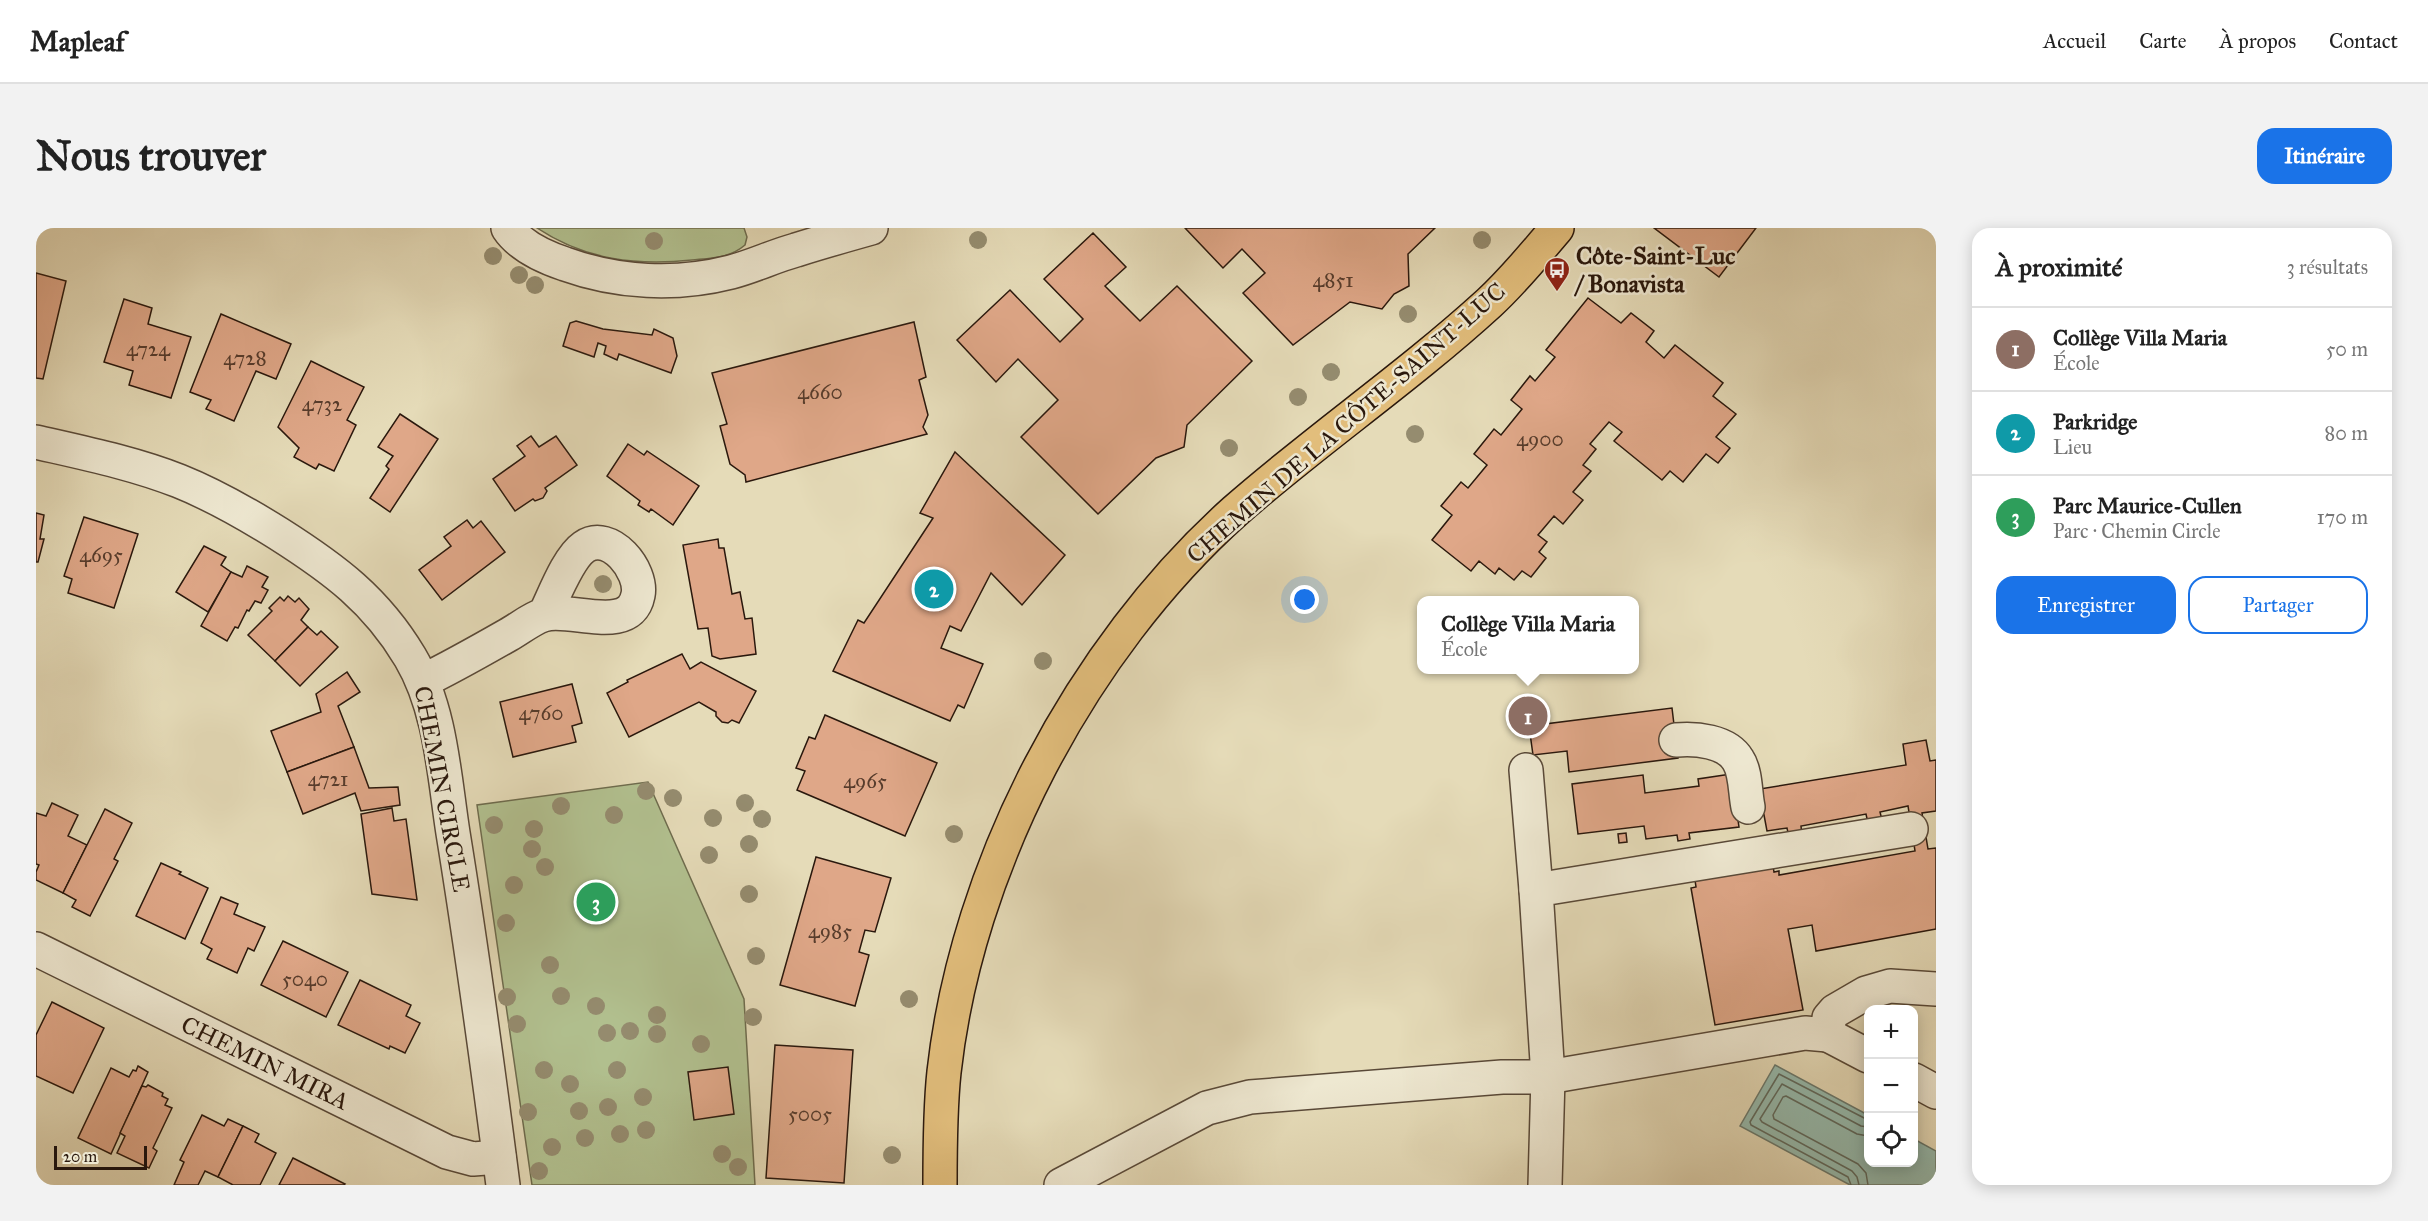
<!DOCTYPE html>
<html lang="fr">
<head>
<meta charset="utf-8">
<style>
	:root { --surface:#fff; --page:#f2f2f2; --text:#222; --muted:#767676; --line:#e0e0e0; --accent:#1a73e8 }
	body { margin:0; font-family:"IM FELL Great Primer",serif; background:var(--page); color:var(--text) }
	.controls { position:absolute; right:18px; bottom:18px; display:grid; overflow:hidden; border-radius:12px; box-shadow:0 3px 15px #0003 }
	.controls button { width:54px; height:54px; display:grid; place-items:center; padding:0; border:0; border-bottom:2px solid var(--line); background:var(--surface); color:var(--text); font:30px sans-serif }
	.scale { position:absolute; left:18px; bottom:15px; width:93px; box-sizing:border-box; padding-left:6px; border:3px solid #2a180d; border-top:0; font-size:16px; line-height:21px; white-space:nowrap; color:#2a180d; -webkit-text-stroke:4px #eee8d1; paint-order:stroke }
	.you { position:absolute; left:1269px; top:372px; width:21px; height:21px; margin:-15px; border:4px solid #fff; border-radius:50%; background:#1a73e8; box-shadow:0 0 0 9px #1a73e833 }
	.badge { display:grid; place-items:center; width:39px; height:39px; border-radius:50%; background:var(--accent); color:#fff; font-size:20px; font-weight:700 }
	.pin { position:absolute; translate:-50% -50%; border:3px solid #fff; box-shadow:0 2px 6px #0006 }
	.popup { position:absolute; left:1381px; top:368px; width:222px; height:78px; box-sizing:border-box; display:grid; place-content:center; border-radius:12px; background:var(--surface); filter:drop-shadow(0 2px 4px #0005); font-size:20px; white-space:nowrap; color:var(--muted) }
	.popup b { font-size:22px; color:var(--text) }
	.popup::after { content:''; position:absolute; left:50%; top:100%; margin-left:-12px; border:12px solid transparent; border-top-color:var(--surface) }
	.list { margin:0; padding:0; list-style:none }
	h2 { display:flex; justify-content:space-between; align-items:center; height:78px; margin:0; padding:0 24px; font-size:26px }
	h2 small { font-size:20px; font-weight:400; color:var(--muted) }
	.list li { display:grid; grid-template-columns:39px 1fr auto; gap:18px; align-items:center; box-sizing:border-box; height:84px; padding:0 24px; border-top:2px solid var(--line) }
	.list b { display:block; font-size:22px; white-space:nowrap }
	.list p { margin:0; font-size:20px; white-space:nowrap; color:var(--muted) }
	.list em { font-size:20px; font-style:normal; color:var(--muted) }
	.actions { display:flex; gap:12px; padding:18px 24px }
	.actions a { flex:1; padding:14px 0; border:2px solid var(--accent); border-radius:18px; text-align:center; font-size:21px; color:var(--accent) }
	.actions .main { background:var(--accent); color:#fff }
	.icon { flex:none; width:33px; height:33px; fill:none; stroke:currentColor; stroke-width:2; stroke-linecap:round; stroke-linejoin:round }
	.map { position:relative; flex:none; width:1900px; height:957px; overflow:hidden; border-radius:18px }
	header { display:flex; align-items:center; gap:36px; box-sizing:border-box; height:84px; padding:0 30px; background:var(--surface); border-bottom:2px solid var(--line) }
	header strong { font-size:28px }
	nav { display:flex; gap:33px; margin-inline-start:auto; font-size:21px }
	.intro { display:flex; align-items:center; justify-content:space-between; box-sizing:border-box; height:144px; padding:0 36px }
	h1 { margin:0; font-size:42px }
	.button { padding:15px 27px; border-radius:18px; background:var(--accent); color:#fff; font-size:21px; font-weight:700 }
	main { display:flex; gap:36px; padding:0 36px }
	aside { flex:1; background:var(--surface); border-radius:18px; box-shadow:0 3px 15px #0003 }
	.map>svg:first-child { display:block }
	.green { fill:#b2c190; stroke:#6e6c4e; stroke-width:1.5 }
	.water { fill:#96bbae; stroke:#6b7a6e; stroke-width:1.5 }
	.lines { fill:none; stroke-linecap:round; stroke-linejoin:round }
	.shore { stroke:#606a5e; stroke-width:1.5 }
	.building { fill:#dfa788; stroke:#2a180d; stroke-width:1.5 }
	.minor-casing { stroke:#594938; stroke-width:36 }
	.major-casing { stroke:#2a180d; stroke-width:36 }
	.minor { stroke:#eee8d1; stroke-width:33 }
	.major { stroke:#e2be7c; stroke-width:33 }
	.tree { fill:#958c6f }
	.labels { text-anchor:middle; stroke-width:5; stroke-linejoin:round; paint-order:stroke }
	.number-label { font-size:21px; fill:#573c2c }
	.poi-label { font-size:24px; font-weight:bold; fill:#2a180d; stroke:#eee8d1; text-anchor:start }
	.street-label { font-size:24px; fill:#2a180d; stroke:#eee8d1 }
</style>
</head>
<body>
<header>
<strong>Mapleaf</strong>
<nav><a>Accueil</a><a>Carte</a><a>À propos</a><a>Contact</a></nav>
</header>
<div class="intro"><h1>Nous trouver</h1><a class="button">Itinéraire</a></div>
<main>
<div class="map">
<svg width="1900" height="957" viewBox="0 0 1900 957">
	<rect width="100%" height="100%" fill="#e5dbb8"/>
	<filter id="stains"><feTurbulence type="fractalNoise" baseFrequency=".00333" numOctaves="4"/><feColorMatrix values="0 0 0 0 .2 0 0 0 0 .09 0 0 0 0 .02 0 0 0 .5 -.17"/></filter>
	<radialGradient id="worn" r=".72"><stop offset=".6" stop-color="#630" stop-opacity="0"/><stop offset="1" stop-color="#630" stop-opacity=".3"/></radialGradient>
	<g class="green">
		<path d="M501,0H708L711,9L709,17C694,30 676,30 656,32C601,38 549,32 501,0Z"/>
		<polygon points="612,554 708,771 719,957 496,957 441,577"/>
	</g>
	<polygon class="water" points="1739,837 1832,887 1832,934 1878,934 1878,911 1900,923 1900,957 1814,957 1704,898"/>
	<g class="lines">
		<g class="shore">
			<polyline points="1815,957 1812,949 1715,897 1714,894 1743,846 1832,892"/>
			<polyline points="1823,957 1821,949 1816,943 1726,894 1724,891 1746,856 1825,898 1832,899"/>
			<polyline points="1832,957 1830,945 1822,936 1738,891 1737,887 1747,869 1750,868 1821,906 1832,908"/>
		</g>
	</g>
	<g class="building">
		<polygon points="1149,0 1399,0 1372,26 1373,58 1358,66 1346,81 1314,74 1257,117 1207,65 1229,45 1206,21 1187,40"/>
		<polygon points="1618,0 1720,0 1683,49"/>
		<polygon points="1057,5 1090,39 1069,58 1104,93 1141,58 1216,133 1151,197 1148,219 1120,230 1062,286 985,209 1022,172 982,131 960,154 921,112 974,62 1024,114 1047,91 1008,51"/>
		<polygon points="0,45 30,53 7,151 0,150"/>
		<polygon points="1552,70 1585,95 1595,85 1618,103 1610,114 1628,130 1639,117 1687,155 1677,168 1700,186 1680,209 1694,220 1682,235 1670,226 1647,254 1634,243 1626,252 1578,213 1586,204 1573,194 1554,216 1560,221 1547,237 1555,243 1537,264 1547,272 1527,296 1518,288 1502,307 1511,314 1503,324 1510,330 1495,349 1486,343 1478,352 1463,340 1459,346 1443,333 1435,343 1396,312 1416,287 1405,278 1425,254 1432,260 1451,237 1438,226 1458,201 1465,207 1486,181 1475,172 1494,148 1499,153 1519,129 1510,122"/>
		<polygon points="88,71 116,80 112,96 155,109 135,170 93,157 97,143 68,134"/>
		<polygon points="185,86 255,116 240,151 220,143 198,193 170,181 175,172 154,164"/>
		<polygon points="540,93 567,101 616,107 618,101 637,110 641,128 635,145 583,126 581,132 568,126 570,118 562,115 558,129 527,118 534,95"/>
		<polygon points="878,94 890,149 883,152 892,187 887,199 891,206 710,254 709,247 694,236 684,198 691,196 676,145"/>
		<polygon points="275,133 328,159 311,192 320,197 298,243 283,236 280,241 258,229 263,220 242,199"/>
		<polygon points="364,186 402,211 354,284 334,270 353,241 350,238 357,228 342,219"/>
		<polygon points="495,208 503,219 520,208 541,237 509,260 511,263 507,270 499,273 497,271 479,283 457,251 489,228 481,218"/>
		<polygon points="592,216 608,227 611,223 663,258 637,297 615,281 613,284 602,277 604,273 571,248"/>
		<polygon points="919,224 1029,327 986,377 955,345 925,403 914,398 905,420 947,436 928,480 922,477 914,493 797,443 822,392 828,395 897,290 884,285"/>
		<polygon points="0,285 8,287 4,311 8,311 2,334 0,334"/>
		<polygon points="48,289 102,306 78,380 32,365 36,351 28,348"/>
		<polygon points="431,292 437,300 445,293 469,324 406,372 383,342 415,318 408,309"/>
		<polygon points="682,311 683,320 688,320 696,366 704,364 709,391 716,390 720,426 684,431 676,428 672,400 662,401 647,317"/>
		<polygon points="168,318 190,329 185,337 195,344 172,384 140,364"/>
		<polygon points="211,338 232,349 226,359 232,362 225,375 219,373 213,383 211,382 202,400 199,399 191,413 165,398 195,344 206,349"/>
		<polygon points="252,368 259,374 263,370 273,381 265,392 272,399 239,433 212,407 236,383 233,380 244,369 248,373"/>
		<polygon points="272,399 281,407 285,403 302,419 264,458 239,433"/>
		<polygon points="646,426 654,441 665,434 720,463 703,495 696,492 692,495 686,494 680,488 680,484 663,474 593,509 571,465 592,454 591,452"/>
		<polygon points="311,444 324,464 302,478 318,519 251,544 235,503 285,484 280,466"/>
		<polygon points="536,456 546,495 536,498 540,514 477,529 464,474"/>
		<polygon points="1636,480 1642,530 1533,544 1531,523 1497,527 1493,498"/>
		<polygon points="789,487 901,535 869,608 761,562 769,543 760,540 773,509 779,511"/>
		<polygon points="1890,512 1894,533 1900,532 1900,583 1886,585 1892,621 1900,620 1900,701 1780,723 1776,697 1752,701 1767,782 1679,797 1655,660 1660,659 1659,652 1737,638 1738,644 1743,643 1743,647 1879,623 1872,578 1844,584 1846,592 1832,595 1830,586 1765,598 1766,607 1753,609 1751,600 1731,603 1728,587 1702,592 1703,599 1653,605 1654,611 1642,613 1641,607 1610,611 1608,598 1542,606 1536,556 1607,547 1609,565 1663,558 1662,551 1695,546 1724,561 1870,537 1867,516"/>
		<polygon points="318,519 333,560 362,559 364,577 325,583 319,565 267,586 251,544"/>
		<polygon points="16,575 42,587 32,608 51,617 27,665 0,652 0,644 3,637 0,636 0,585 10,588"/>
		<polygon points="356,580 358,593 370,591 381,672 336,666 325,586"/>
		<polygon points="69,581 96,595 78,631 82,633 54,688 36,679 40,672 27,665"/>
		<polygon points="1590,605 1591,614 1583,615 1582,606"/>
		<polygon points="780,629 855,650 839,704 829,702 823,724 833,727 819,778 744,757"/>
		<polygon points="125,635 145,644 143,646 172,660 149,711 100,688"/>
		<polygon points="185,669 202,676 198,686 229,699 218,723 212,720 201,745 171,731 176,721 165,715"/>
		<polygon points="247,713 312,744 290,789 225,757"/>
		<polygon points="324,752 375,777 370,788 384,795 369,825 354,818 353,821 302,797"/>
		<polygon points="16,774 68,800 37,865 0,848 0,807"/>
		<polygon points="739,817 817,822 808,955 730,950"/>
		<polygon points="102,838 112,844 75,926 42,910 75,840 93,849 97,842 100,843"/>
		<polygon points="692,839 698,886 658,892 652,844"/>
		<polygon points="112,857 127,865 126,868 132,871 129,877 136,880 117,920 121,923 113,940 81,925 89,908 84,905 106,858 110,859"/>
		<polygon points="166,887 188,898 192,891 207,898 182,949 169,943 162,957 138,957 148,934 144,932"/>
		<polygon points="207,898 223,906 219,914 240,925 224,957 197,957 182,949"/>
		<polygon points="257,930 309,956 308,957 243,957"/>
	</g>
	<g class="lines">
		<defs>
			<g id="minor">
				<path d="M472,0C484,18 508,29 529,36C582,55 640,58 695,44C718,38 738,28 760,22C785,14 810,7 835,0"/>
				<path d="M0,214C48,225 97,235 143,253C178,267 211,286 243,306C298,341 340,372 374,429C405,481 408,547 417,605C436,722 452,840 467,957"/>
				<path d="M387,453C416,439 444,423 472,407C483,401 495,391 507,387C533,378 594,408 602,367C607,343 574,301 548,319C532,330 518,368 509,386"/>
				<path d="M1640,512C1659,510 1691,513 1702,532C1710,544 1709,565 1712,579"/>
				<polyline points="1490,542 1500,662"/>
				<polyline points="0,721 411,924 437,931 463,929"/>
				<polyline points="1792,807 1769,805 1512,849 1500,662 1875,601"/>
				<polyline points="1832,828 1792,807 1793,790 1799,783 1830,765 1854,758 1900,761"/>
				<polyline points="1878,852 1900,864"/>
				<polyline points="1025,957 1171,880 1214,869 1466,849 1512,849 1509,957"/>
			</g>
			<path id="major" d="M904,957C904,919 904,881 908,844C931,638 1045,421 1199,283C1281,211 1372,149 1453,75C1478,52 1499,26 1521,0"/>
		</defs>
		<use href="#minor" class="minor-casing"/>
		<use href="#major" class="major-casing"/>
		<use href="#minor" class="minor"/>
		<use href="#major" class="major"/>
	</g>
	<g class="tree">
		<circle cx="942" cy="12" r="9"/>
		<circle cx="1446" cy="12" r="9"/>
		<circle cx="618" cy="13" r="9"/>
		<circle cx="457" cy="28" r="9"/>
		<circle cx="483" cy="47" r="9"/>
		<circle cx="499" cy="57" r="9"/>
		<circle cx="1372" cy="86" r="9"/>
		<circle cx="1295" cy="144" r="9"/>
		<circle cx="1262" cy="169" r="9"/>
		<circle cx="1379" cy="206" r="9"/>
		<circle cx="1193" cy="220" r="9"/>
		<circle cx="567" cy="356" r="9"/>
		<circle cx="1007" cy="433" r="9"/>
		<circle cx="610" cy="563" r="9"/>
		<circle cx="637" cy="570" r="9"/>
		<circle cx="709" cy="575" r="9"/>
		<circle cx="525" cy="578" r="9"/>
		<circle cx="578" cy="587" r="9"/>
		<circle cx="677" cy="590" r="9"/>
		<circle cx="726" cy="591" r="9"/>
		<circle cx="458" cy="597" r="9"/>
		<circle cx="498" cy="601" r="9"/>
		<circle cx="918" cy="606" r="9"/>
		<circle cx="713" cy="616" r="9"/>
		<circle cx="496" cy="621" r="9"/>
		<circle cx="673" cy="627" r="9"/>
		<circle cx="509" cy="639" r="9"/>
		<circle cx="478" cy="657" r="9"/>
		<circle cx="713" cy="666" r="9"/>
		<circle cx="470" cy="695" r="9"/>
		<circle cx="720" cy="728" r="9"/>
		<circle cx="514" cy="737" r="9"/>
		<circle cx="525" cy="768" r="9"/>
		<circle cx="471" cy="769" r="9"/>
		<circle cx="873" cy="771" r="9"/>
		<circle cx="560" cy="778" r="9"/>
		<circle cx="621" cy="787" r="9"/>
		<circle cx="717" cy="789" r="9"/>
		<circle cx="481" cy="796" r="9"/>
		<circle cx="594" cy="803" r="9"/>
		<circle cx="571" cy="805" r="9"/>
		<circle cx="621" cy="806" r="9"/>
		<circle cx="665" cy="816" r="9"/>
		<circle cx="508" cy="842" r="9"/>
		<circle cx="581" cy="842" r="9"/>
		<circle cx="534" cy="856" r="9"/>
		<circle cx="607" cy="869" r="9"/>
		<circle cx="572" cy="879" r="9"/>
		<circle cx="543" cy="883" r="9"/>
		<circle cx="492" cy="884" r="9"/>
		<circle cx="610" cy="902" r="9"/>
		<circle cx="584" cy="906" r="9"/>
		<circle cx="549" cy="910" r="9"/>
		<circle cx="516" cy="919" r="9"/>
		<circle cx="686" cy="926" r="9"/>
		<circle cx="856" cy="927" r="9"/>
		<circle cx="702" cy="939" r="9"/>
		<circle cx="503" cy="943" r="9"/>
	</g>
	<defs>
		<symbol id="bus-pin" viewBox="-11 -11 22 30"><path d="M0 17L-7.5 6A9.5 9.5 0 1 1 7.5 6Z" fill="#8f2418" stroke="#eee8d1"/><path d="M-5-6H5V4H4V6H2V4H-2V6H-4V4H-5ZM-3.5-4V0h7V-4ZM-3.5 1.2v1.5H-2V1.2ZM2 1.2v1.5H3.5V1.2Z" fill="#fff"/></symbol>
	</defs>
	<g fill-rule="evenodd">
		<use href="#bus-pin" x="1506" y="27" width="30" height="40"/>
	</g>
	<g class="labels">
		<g class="number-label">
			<text x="1297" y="59">4851</text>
			<text x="112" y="128">4724</text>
			<text x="209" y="137">4728</text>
			<text x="784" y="171">4660</text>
			<text x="286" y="183">4732</text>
			<text x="1504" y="218">4900</text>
			<text x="65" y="334">4695</text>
			<text x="505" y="492">4760</text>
			<text x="292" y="558">4721</text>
			<text x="829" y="560">4965</text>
			<text x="794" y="710">4985</text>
			<text x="269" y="758">5040</text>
			<text x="774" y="893">5005</text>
		</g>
		<g class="poi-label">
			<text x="1540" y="36">Côte-Saint-Luc<tspan x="1540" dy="28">/ Bonavista</tspan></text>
		</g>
		<g class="street-label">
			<text transform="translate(1310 195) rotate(-41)" y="8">CHEMIN DE LA CÔTE-SAINT-LUC</text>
			<text transform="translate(406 561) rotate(79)" y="8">CHEMIN CIRCLE</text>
			<text transform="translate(229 835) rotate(26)" y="8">CHEMIN MIRA</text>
		</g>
	</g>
	<rect width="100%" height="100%" filter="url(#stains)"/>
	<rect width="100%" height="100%" fill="url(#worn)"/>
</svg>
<div class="controls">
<button>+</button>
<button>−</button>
<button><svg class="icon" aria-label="locate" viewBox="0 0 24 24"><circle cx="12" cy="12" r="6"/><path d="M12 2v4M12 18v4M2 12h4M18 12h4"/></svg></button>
</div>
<div class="scale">20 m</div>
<div class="you"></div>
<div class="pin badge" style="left:1492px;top:488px;background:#8d6e63">1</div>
<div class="popup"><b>Collège Villa Maria</b>École</div>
<div class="pin badge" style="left:898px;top:361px;background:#0f9aa8">2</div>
<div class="pin badge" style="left:560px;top:674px;background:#2e9e5b">3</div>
</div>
<aside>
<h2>À proximité<small>3 résultats</small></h2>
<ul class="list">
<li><span class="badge" style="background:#8d6e63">1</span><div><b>Collège Villa Maria</b><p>École</p></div><em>50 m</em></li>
<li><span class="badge" style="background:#0f9aa8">2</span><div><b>Parkridge</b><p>Lieu</p></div><em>80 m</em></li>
<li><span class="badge" style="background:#2e9e5b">3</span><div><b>Parc Maurice-Cullen</b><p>Parc · Chemin Circle</p></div><em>170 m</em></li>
</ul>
<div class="actions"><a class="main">Enregistrer</a><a>Partager</a></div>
</aside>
</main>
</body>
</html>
